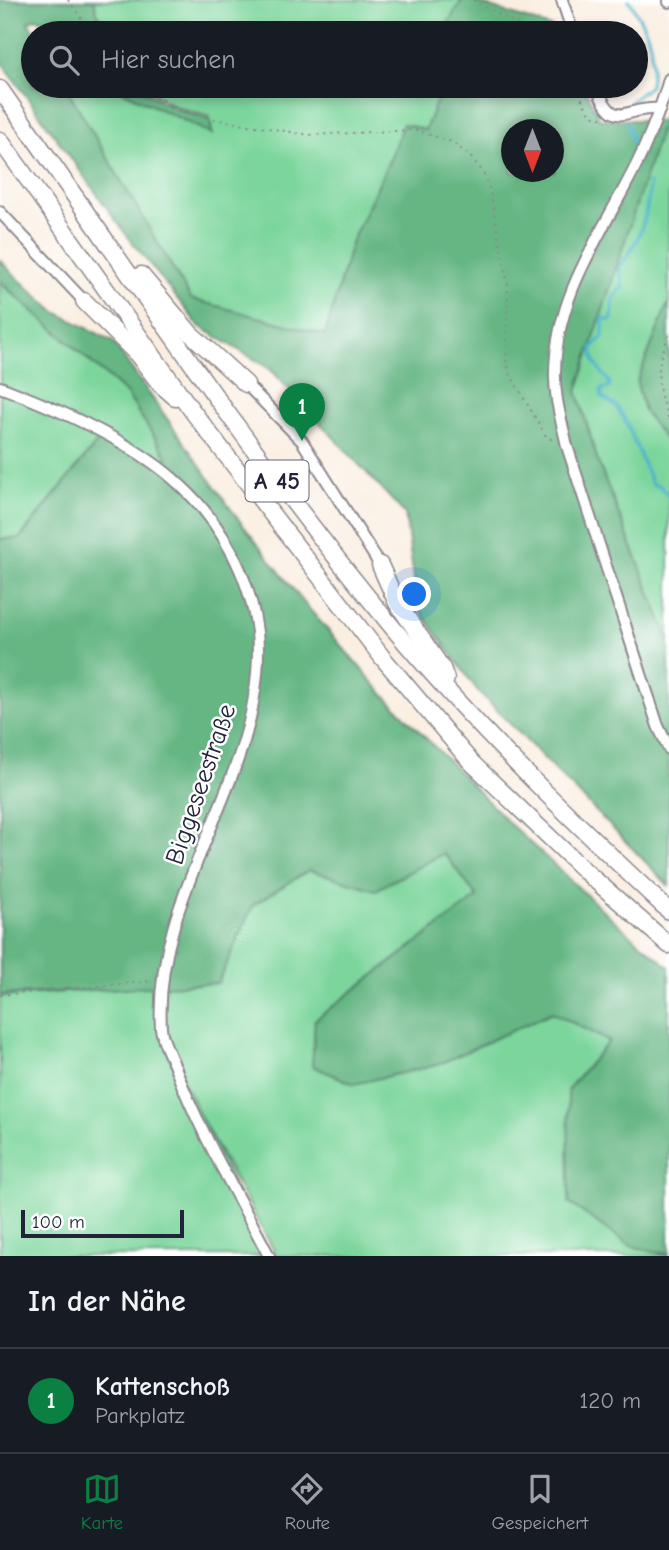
<!DOCTYPE html>
<html lang="de">
<head>
<meta charset="utf-8">
<style>
	:root { --surface:#171b24; --page:#20242c; --text:#f1f3f6; --muted:#9ea1a6; --line:#363941; --accent:#0b8043 }
	body { margin:0; font-family:"Comic Neue",sans-serif; background:var(--page); color:var(--text) }
	.compass { position:absolute; left:501px; top:119px; width:63px; height:63px; border-radius:50%; background:var(--surface); box-shadow:0 4px 10px #0003; rotate:180deg }
	.scale { position:absolute; left:21px; bottom:18px; width:163px; box-sizing:border-box; padding-left:7px; border:4px solid #22223b; border-top:0; font-size:19px; line-height:24px; white-space:nowrap; color:#22223b; -webkit-text-stroke:5px #fff; paint-order:stroke }
	.you { position:absolute; left:415px; top:595px; width:24px; height:24px; margin:-18px; border:5px solid #fff; border-radius:50%; background:#1a73e8; box-shadow:0 0 0 10px #1a73e833 }
	.badge { display:grid; place-items:center; width:46px; height:46px; border-radius:50%; background:var(--accent); color:#fff; font-size:23px; font-weight:700 }
	.pin { position:absolute; translate:-50% -58px; filter:drop-shadow(0 2px 4px #0008) }
	.pin::after { content:''; position:absolute; top:37px; width:24px; height:21px; background:inherit; clip-path:polygon(0 0,100% 0,50% 100%) }
	.list { margin:0; padding:0; list-style:none }
	h2 { display:flex; justify-content:space-between; align-items:center; height:91px; margin:0; padding:0 28px; font-size:30px }
	h2 small { font-size:23px; font-weight:400; color:var(--muted) }
	.list li { display:grid; grid-template-columns:46px 1fr auto; gap:21px; align-items:center; box-sizing:border-box; height:105px; padding:0 28px; border-top:2px solid var(--line) }
	.list b { display:block; font-size:26px; white-space:nowrap }
	.list p { margin:0; font-size:23px; white-space:nowrap; color:var(--muted) }
	.list em { font-size:23px; font-style:normal; color:var(--muted) }
	.icon { flex:none; width:38px; height:38px; fill:none; stroke:currentColor; stroke-width:2; stroke-linecap:round; stroke-linejoin:round }
	.map { position:relative; flex:none; width:669px; height:1256px; overflow:hidden }
	.search { position:absolute; background:var(--surface); box-shadow:0 4px 10px #0003; left:21px; right:21px; top:21px; height:77px; display:flex; align-items:center; gap:18px; box-sizing:border-box; padding:0 24px; border-radius:38px; color:var(--muted); font-size:26px }
	.sheet { height:196px; background:var(--surface) }
	nav { display:flex; justify-content:space-around; align-items:center; box-sizing:border-box; height:98px; border-top:2px solid var(--line); background:var(--surface); font-size:19px; color:var(--muted) }
	nav a { display:grid; justify-items:center; gap:4px }
	nav .on { color:var(--accent) }
	.map>svg:first-child { display:block }
	.green { fill:#7cd59b; stroke:#4f7c6b; stroke-width:2 }
	.forest { fill:#65b683; stroke:#446c5f; stroke-width:2; fill-rule:evenodd }
	.lines { fill:none; stroke-linecap:round; stroke-linejoin:round }
	.stream { stroke:#4cb4ca; stroke-width:3.5 }
	.minor-casing { stroke:#8e888e; stroke-width:14 }
	.highway-casing { stroke:#8e888e; stroke-width:19 }
	.path { stroke:#8e888e; stroke-width:2; stroke-dasharray:2 5; stroke-linecap:butt }
	.minor { stroke:#fff; stroke-width:10 }
	.highway { stroke:#fff; stroke-width:16 }
	.labels { text-anchor:middle; stroke-width:5; stroke-linejoin:round; paint-order:stroke }
	.shield { fill:#fff; stroke:#646476; stroke-width:2 }
	.shield-label { font-size:24px; font-weight:bold; fill:#22223b }
	.street-label { font-size:26px; fill:#22223b; stroke:#fff }
</style>
</head>
<body>
<div class="map">
<svg width="669" height="1256" viewBox="0 0 669 1256">
	<rect width="100%" height="100%" fill="#fff"/>
	<filter id="ink" filterUnits="userSpaceOnUse"><feTurbulence type="fractalNoise" baseFrequency=".0143" numOctaves="2"/><feDisplacementMap in="SourceGraphic" scale="14" xChannelSelector="R" yChannelSelector="G"/><feConvolveMatrix kernelMatrix="1 2 1 2 8 2 1 2 1" color-interpolation-filters="sRGB"/></filter>
	<filter id="wash" filterUnits="userSpaceOnUse"><feTurbulence type="fractalNoise" baseFrequency=".00686" numOctaves="4" result="noise"/><feDisplacementMap in="SourceGraphic" scale="28" xChannelSelector="R" yChannelSelector="G"/><feGaussianBlur stdDeviation="1.57" result="paint"/><feColorMatrix in="noise" values="0 0 0 0 0 0 0 0 0 0 0 0 0 0 0 0 0 1.4 0 .05"/><feComposite in="paint" operator="in"/></filter>
	<g filter="url(#wash)">
		<rect width="100%" height="100%" fill="#faeee0"/>
		<g class="green">
			<polygon points="94,0 459,0 462,1 446,26 434,33 107,33 96,10"/>
			<polygon points="65,86 118,86 124,92 212,133 209,117 175,106 140,86 443,86 425,130 403,124 390,159 352,241 325,335 191,300"/>
			<polygon points="669,99 669,301 637,382 644,411 669,445 669,640 598,462 577,391"/>
			<polygon points="0,282 126,393 168,458 154,460 0,384"/>
			<polygon points="0,390 102,436 20,538 0,539"/>
			<polygon points="444,852 477,897 315,1020 437,1065 552,1012 610,1042 568,1089 631,1246 669,1256 277,1256 188,1094 163,1031 163,986 218,983 253,905 309,870 376,890"/>
			<polygon points="158,985 159,1031 268,1256 0,1256 0,997"/>
		</g>
		<g class="forest">
			<path d="M0,0H94L96,10L107,33H62L37,18L28,22L35,33L33,86H65L191,299L325,335L352,241L390,159L403,124L425,130L443,86H583L600,119L663,121L577,391L598,462L669,640V886L478,691L418,608L405,514L270,369L199,326L125,233L0,60ZM512,130H554V172H512Z"/>
			<polygon points="462,0 469,0 554,28 557,33 434,33 446,26"/>
			<polygon points="118,86 135,86 173,108 210,120 212,134 124,92"/>
			<polygon points="0,260 12,273 54,311 112,341 236,516 304,603 385,696 511,825 619,925 669,967 669,1254 631,1246 569,1203 568,1089 609,1041 552,1012 437,1065 354,1084 312,1066 315,1020 477,897 444,853 376,890 309,870 253,905 218,983 0,995 0,539 20,538 102,436 148,461 168,458 126,393 0,282"/>
			<polygon points="669,301 669,445 644,411 637,382"/>
		</g>
		<g class="lines">
			<g class="stream">
				<path d="M629,0C650,34 655,46 650,86L631,101"/>
				<polyline points="627,124 634,145"/>
				<path d="M649,183C649,214 639,244 619,267L623,287L613,299L612,319L608,320L603,318V336L592,348C593,365 601,371 610,383L609,387L601,390L602,397L617,407L627,424L652,484L660,486L669,497"/>
			</g>
		</g>
	</g>
	<g filter="url(#ink)">
		<g class="lines">
			<defs>
				<g id="minor">
					<polyline points="562,0 573,33"/>
					<polyline points="669,0 669,2"/>
					<path d="M669,79C662,105 652,130 641,155C608,226 556,289 555,372C554,398 562,422 567,446L658,726L669,749"/>
					<path d="M596,86C616,134 623,106 660,109"/>
					<polyline points="0,212 84,301"/>
					<polyline points="246,384 302,441 380,565"/>
					<path d="M0,387C58,409 135,442 180,485C221,522 250,576 257,632C261,670 252,720 239,756C208,847 155,929 161,1028C162,1041 170,1055 175,1067C200,1133 237,1194 269,1256"/>
				</g>
				<g id="highway">
					<path d="M0,89C128,271 251,457 393,628C478,730 573,821 669,911"/>
					<polyline points="0,140 193,412 382,657 471,762 586,872 669,945"/>
					<polyline points="141,275 190,333 246,384"/>
					<polyline points="84,301 137,354 160,384 175,397"/>
					<polyline points="380,565 397,603 442,668 446,679"/>
				</g>
			</defs>
			<use href="#minor" class="minor-casing"/>
			<use href="#highway" class="highway-casing"/>
			<g class="path">
				<polyline points="68,0 92,33"/>
				<polyline points="473,0 523,27 530,33"/>
				<polyline points="137,86 174,107 208,118 309,135 415,130 452,142 469,155 483,172 490,191 508,285 506,361 511,376 546,436 555,442"/>
				<path d="M575,86C582,97 587,118 602,118"/>
				<path d="M669,335C655,368 655,386 669,420"/>
				<polyline points="0,995 153,981"/>
			</g>
			<use href="#minor" class="minor"/>
			<use href="#highway" class="highway"/>
		</g>
	</g>
	<g class="labels">
		<rect class="shield" x="245.5" y="460.5" width="63" height="41" rx="5"/>
		<g class="shield-label">
			<text x="277" y="489">A 45</text>
		</g>
		<g class="street-label">
			<text transform="translate(200 784) rotate(-71)" y="9">Biggeseestraße</text>
		</g>
	</g>
</svg>
<svg class="compass" viewBox="-18 -18 36 36"><path d="M0-13l5 13h-10z" fill="#e53935"/><path d="M0 13l5-13h-10z" fill="#9ea1a6"/></svg>
<div class="scale">100 m</div>
<div class="you"></div>
<div class="pin badge" style="left:302px;top:441px">1</div>
<div class="search"><svg class="icon" aria-label="search" viewBox="0 0 24 24"><circle cx="10" cy="10" r="6"/><path d="M15 15l6 6"/></svg>Hier suchen</div>
</div>
<section class="sheet">
<h2>In der Nähe<small></small></h2>
<ul class="list">
<li><span class="badge">1</span><div><b>Kattenschoß</b><p>Parkplatz</p></div><em>120 m</em></li>
</ul>
</section>
<nav>
<a class="on"><svg class="icon" aria-label="map" viewBox="0 0 24 24"><path d="M3 6l6-2 6 2 6-2v14l-6 2-6-2-6 2zM9 4v14M15 6v14"/></svg>Karte</a>
<a><svg class="icon" aria-label="directions" viewBox="0 0 24 24"><path d="M12 3l9 9-9 9-9-9zM9 14v-3h6M13 9l2 2-2 2"/></svg>Route</a>
<a><svg class="icon" aria-label="saved" viewBox="0 0 24 24"><path d="M7 4h10v16l-5-4-5 4z"/></svg>Gespeichert</a>
</nav>
</body>
</html>
